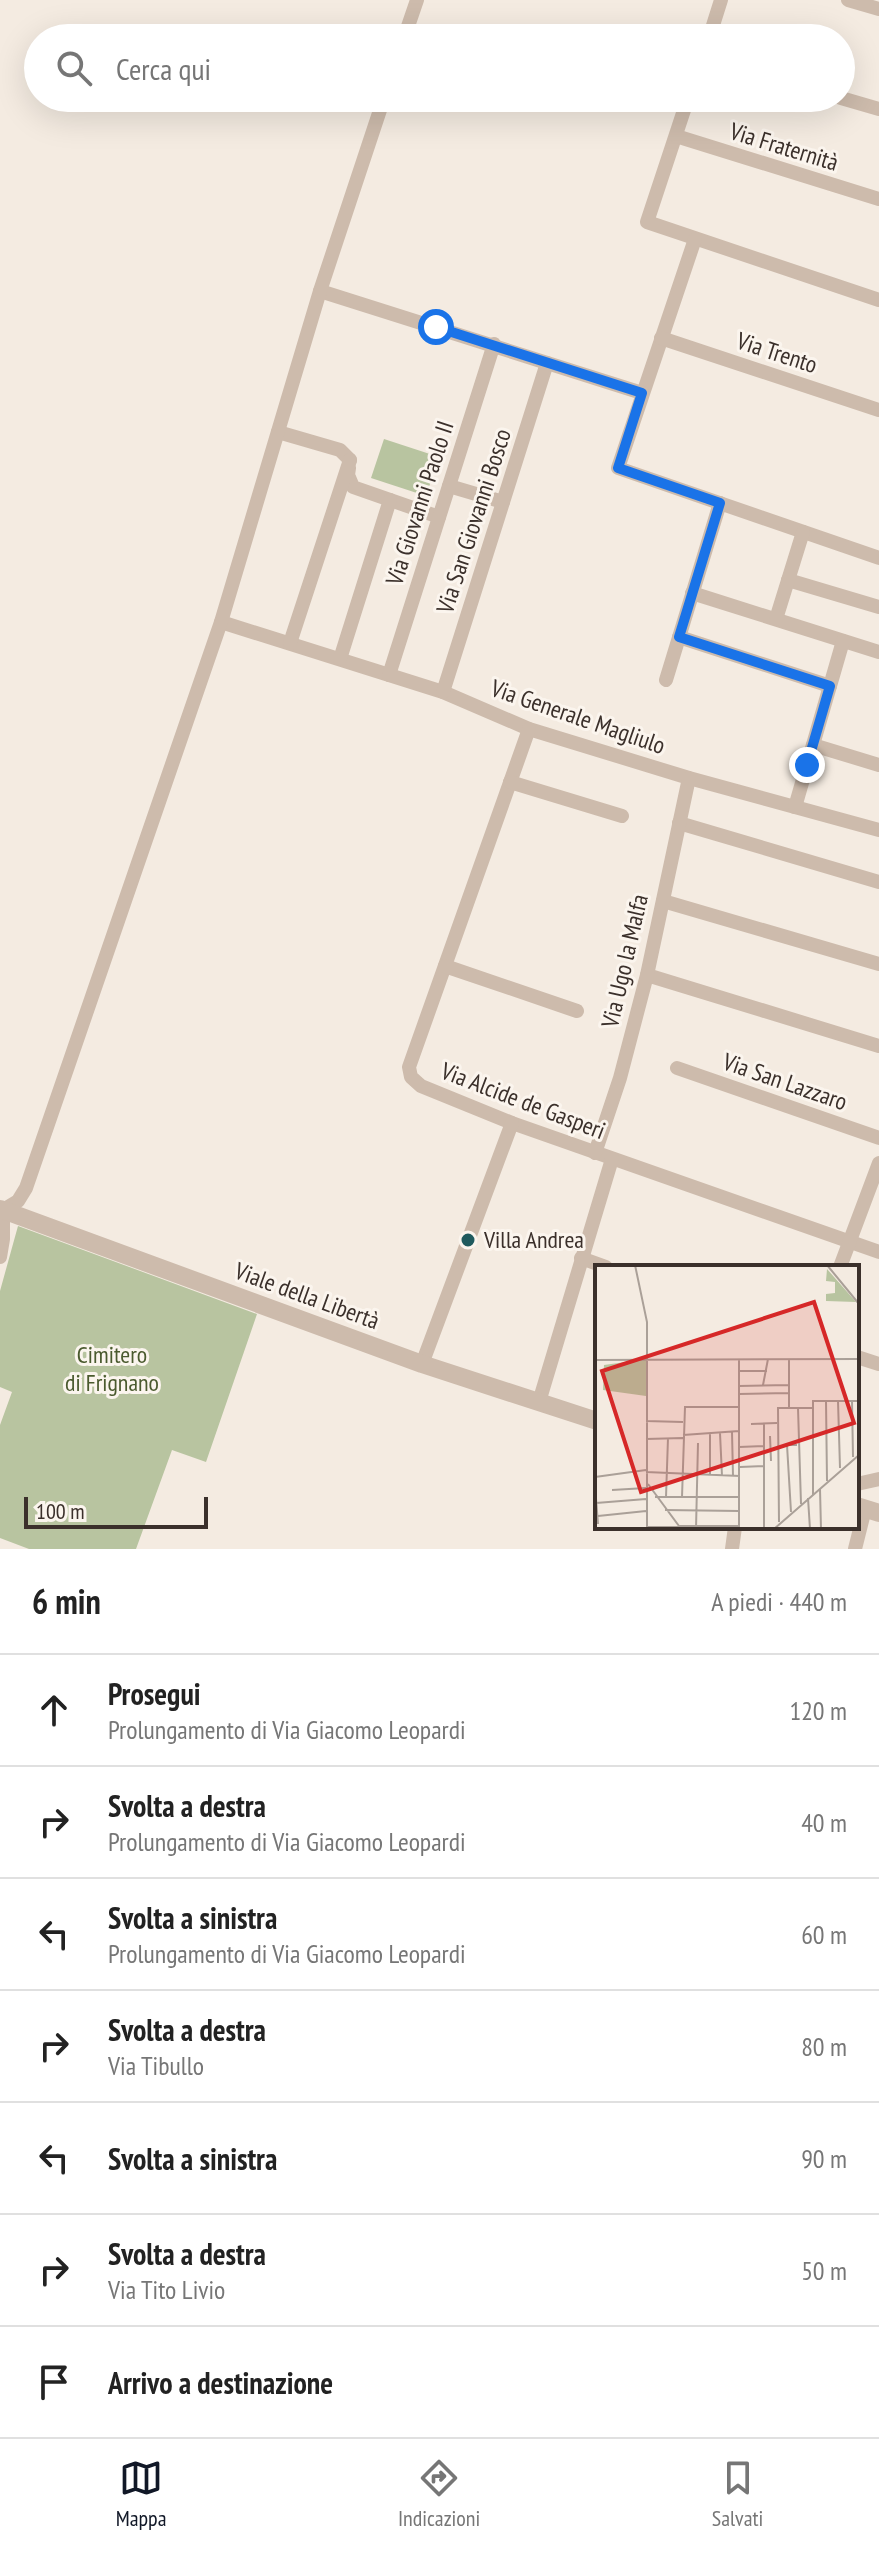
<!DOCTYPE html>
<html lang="it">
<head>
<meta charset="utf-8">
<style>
	:root { --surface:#fff; --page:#f2f2f2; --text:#222; --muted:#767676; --line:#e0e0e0; --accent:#111827 }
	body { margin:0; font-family:"PT Sans Narrow",sans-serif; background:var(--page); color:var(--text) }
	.scale { position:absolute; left:24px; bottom:20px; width:184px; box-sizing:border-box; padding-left:8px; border:4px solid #3b302b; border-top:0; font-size:22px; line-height:28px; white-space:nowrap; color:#3b302b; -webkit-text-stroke:6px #fbf5ee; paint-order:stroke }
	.stop { position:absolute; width:24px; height:24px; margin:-18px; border:6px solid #1a73e8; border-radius:50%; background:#fff }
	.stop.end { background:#1a73e8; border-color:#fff; box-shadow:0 2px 8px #0008 }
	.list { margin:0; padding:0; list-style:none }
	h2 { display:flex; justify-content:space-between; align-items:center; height:104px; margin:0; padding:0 32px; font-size:34px }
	h2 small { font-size:26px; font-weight:400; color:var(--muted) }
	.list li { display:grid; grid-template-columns:52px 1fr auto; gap:24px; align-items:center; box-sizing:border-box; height:112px; padding:0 32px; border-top:2px solid var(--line) }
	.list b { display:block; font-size:30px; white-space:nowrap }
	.list p { margin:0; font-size:26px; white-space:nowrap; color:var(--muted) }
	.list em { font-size:26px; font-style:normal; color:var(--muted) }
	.icon { flex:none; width:44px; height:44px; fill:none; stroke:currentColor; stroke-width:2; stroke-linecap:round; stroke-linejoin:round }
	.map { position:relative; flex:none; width:879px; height:1549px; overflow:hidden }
	.search { position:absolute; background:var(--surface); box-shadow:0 8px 32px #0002; left:24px; right:24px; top:24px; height:88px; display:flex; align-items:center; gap:20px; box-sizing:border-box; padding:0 28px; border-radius:44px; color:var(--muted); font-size:30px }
	.sheet { height:888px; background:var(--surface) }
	nav { display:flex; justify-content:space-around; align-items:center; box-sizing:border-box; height:112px; border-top:2px solid var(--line); background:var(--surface); font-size:22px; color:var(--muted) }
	nav a { display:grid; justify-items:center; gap:4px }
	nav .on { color:var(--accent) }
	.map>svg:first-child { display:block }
	.green { fill:#b8c4a0 }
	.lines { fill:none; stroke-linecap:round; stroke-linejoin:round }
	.minor { stroke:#cdbbac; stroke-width:14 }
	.tertiary { stroke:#cdbbac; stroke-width:18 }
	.route { stroke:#1a73e8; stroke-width:10 }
	.poi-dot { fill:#1f5a5e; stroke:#fbf5ee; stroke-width:3 }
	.labels { text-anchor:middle; stroke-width:6; stroke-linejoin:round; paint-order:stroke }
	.street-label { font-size:24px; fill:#3b302b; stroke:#fbf5ee }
	.poi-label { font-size:24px; fill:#3b302b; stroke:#fbf5ee; text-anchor:start }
	.park-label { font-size:24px; fill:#4a5a2e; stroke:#fbf5ee }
	.inset-road { fill:none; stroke:#aaa098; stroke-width:2 }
	.view { fill:#d62828; fill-opacity:0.15; stroke:#d62828; stroke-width:4 }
	.inset-edge { fill:none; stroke:#3b302b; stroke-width:4 }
</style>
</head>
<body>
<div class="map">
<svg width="879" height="1549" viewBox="0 0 879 1549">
	<rect width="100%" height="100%" fill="#f4ebe1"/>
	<g class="green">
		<polygon points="384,439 439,457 426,496 371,478"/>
		<polygon points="18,1226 257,1314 206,1462 172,1450 136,1549 29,1549 0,1538 0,1425 12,1392 0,1387 0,1291"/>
	</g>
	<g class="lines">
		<g class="minor">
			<polyline points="848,0 879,9"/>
			<polyline points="404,38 417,0"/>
			<polyline points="709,38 721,0"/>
			<polyline points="688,98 647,222 879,300"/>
			<polyline points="841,98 879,109"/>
			<polyline points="676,136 879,199"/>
			<polyline points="695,239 618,468 879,558"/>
			<polyline points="320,291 642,393"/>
			<polyline points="661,338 879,410"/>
			<polyline points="278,432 340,450 350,460"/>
			<polyline points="349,468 348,475 353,487 439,517"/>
			<polyline points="449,486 503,502"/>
			<polyline points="788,580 879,607"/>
			<polyline points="692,593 879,652"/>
			<polyline points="776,619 803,532"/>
			<polyline points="221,622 443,692 529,729 689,778 879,830"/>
			<polyline points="679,637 830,686"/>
			<polyline points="290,643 350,460"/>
			<polyline points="340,659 390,500"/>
			<polyline points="389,675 494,344"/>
			<polyline points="666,680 720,503"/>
			<polyline points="443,692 547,363"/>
			<polyline points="529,729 409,1067 411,1077 421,1086 512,1123 879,1252"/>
			<polyline points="813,745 879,765"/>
			<polyline points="510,782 622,816"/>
			<polyline points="795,807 843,641"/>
			<polyline points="679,823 879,882"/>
			<polyline points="663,901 879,964"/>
			<polyline points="445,966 577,1011"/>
			<polyline points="647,975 879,1046"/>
			<polyline points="677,1068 879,1138"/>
			<polyline points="595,1153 620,1078 647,975 689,778"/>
			<polyline points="0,1257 3,1239 3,1210 18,1201 26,1188 221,622 320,291 384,98"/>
			<polyline points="581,1258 606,1267"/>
			<polyline points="840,1267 879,1163"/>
			<polyline points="857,1357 879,1364"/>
			<polyline points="422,1364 512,1123"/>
			<polyline points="539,1402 612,1159"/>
			<polyline points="857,1484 879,1479"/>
			<polyline points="732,1549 735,1527"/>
			<polyline points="855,1549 865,1509"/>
		</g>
		<g class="tertiary">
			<polyline points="0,1209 422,1364 597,1421"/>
			<polyline points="857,1506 879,1513"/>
		</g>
	</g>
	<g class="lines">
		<polyline class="route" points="436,327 642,393 618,468 720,503 679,637 830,686 807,765"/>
	</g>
	<circle class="poi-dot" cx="468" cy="1240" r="8"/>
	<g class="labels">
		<g class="street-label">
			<text transform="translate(784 147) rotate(17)" y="8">Via Fraternità</text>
			<text transform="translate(777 353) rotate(18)" y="8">Via Trento</text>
			<text transform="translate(420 503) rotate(-72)" y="8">Via Giovanni Paolo II</text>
			<text transform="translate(474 521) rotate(-72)" y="8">Via San Giovanni Bosco</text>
			<text transform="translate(578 717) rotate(19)" y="8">Via Generale Magliulo</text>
			<text transform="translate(625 961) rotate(-77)" y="8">Via Ugo la Malfa</text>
			<text transform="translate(785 1082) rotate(19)" y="8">Via San Lazzaro</text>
			<text transform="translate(523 1101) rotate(21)" y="8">Via Alcide de Gasperi</text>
			<text transform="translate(307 1296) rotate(20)" y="8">Viale della Libertà</text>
		</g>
		<g class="poi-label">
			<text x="484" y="1248">Villa Andrea</text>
		</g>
		<g class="park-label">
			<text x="112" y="1363">Cimitero<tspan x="112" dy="28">di Frignano</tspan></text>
		</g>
	</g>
	<g transform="translate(595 1265)">
		<rect width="264" height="264" fill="#f4ebe1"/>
		<path d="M232,4L261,37L231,36V29L240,28V17L231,16ZM52,94L51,131L8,125L9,100Z" fill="#b8c4a0"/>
		<path class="inset-road" d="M40,0L52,57V264M232,0L264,39M194,94V143M0,95L264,94M144,106H172M168,120L173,94M144,121L194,120M144,129L194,128M231,136L232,216M243,136L245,203M257,136L258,192M203,143L206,239M51,156L88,157M156,159L182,158M169,159V264M137,167L138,211M125,168L127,211M115,169V210M88,170L144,166M175,171L176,196M51,174L88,173M144,182L169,181M145,202L169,201M51,207L145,211M0,212L51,205M53,219L84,261M0,221L3,259M225,224L226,264M17,225L51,223M218,230V136H264M60,232H145M71,232L73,173M87,232L90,142H143M213,233L215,264M1,238L51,234M70,245L144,246M196,247L192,180H202M3,251L51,246M184,257L183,143H218M83,261H144M52,262H84M101,264L103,178M144,264V95M179,264L264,190"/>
		<path class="view" d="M219,37L259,158L46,227L7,106Z"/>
		<rect width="264" height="264" class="inset-edge"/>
	</g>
</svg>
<div class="scale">100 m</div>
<div class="stop" style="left:436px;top:327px"></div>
<div class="stop end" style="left:807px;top:765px"></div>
<div class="search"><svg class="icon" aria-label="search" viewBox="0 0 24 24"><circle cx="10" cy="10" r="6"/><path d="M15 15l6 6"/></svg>Cerca qui</div>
</div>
<section class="sheet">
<h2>6 min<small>A piedi · 440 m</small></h2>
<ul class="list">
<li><svg class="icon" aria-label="ahead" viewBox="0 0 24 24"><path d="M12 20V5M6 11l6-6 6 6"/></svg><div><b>Prosegui</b><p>Prolungamento di Via Giacomo Leopardi</p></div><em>120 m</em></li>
<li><svg class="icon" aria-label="right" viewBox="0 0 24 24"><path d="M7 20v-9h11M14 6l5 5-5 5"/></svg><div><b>Svolta a destra</b><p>Prolungamento di Via Giacomo Leopardi</p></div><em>40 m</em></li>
<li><svg class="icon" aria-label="left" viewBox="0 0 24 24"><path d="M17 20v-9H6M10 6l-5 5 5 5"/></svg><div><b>Svolta a sinistra</b><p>Prolungamento di Via Giacomo Leopardi</p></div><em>60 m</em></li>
<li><svg class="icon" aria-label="right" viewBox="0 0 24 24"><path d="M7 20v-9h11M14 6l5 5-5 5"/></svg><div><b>Svolta a destra</b><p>Via Tibullo</p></div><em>80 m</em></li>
<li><svg class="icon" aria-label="left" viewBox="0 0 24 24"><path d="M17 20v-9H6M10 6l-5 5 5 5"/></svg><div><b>Svolta a sinistra</b></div><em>90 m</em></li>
<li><svg class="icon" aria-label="right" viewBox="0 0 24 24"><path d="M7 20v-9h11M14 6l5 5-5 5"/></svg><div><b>Svolta a destra</b><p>Via Tito Livio</p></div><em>50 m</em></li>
<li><svg class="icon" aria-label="arrive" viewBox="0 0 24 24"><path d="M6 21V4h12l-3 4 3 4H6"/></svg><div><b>Arrivo a destinazione</b></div></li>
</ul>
</section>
<nav>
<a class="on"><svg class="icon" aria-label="map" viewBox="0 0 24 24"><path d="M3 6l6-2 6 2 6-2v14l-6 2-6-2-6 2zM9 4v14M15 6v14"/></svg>Mappa</a>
<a><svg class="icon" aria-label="directions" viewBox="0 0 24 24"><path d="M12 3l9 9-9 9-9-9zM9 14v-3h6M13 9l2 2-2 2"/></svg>Indicazioni</a>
<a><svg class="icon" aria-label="saved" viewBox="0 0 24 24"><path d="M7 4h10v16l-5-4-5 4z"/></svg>Salvati</a>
</nav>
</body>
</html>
